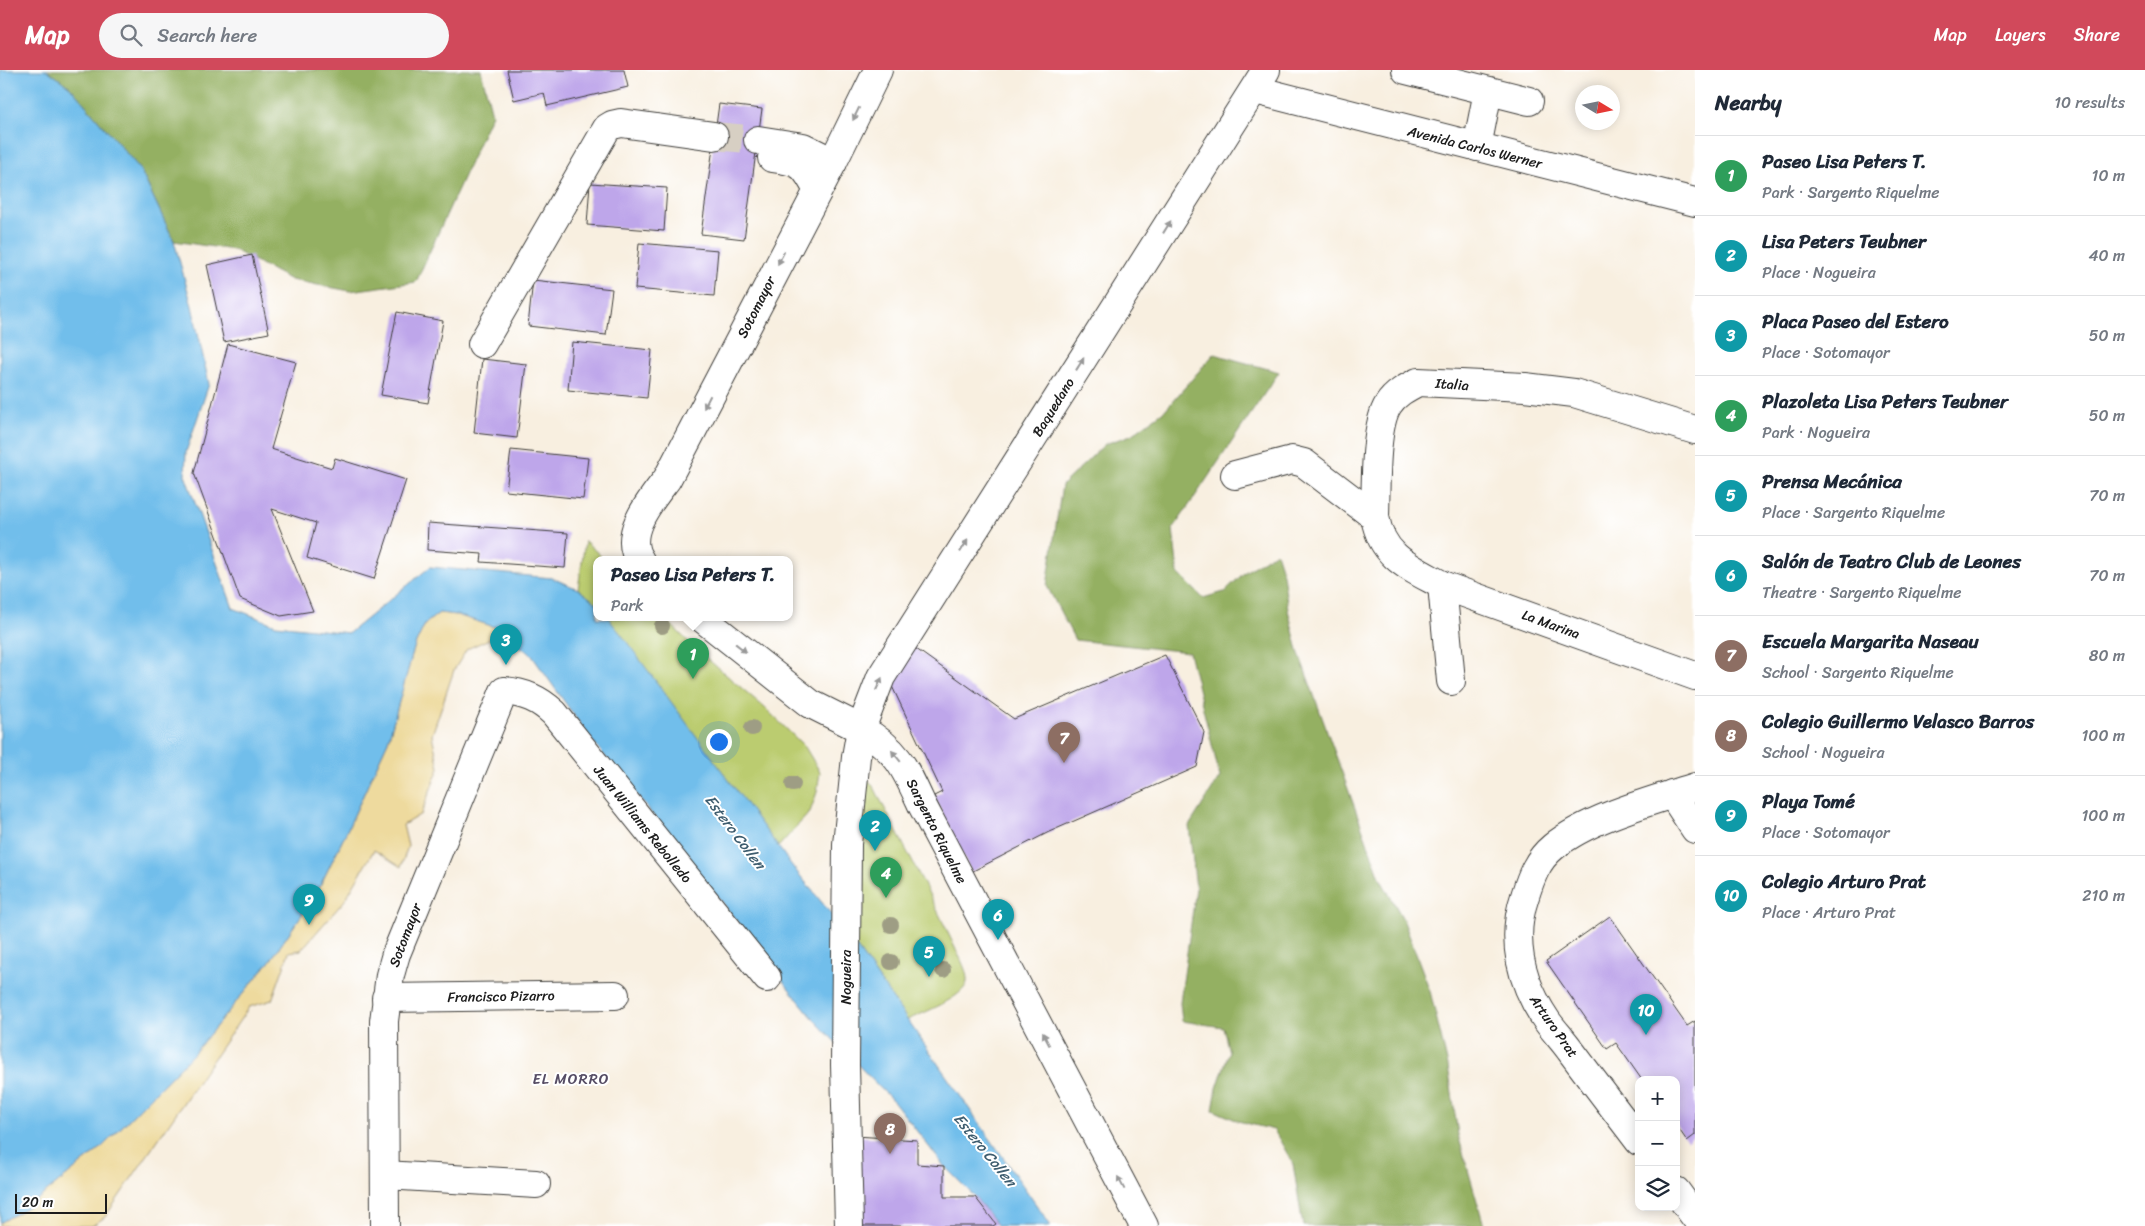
<!DOCTYPE html>
<html lang="en">
<head>
<meta charset="utf-8">
<style>
	:root { --surface:#fff; --page:#f6f6f7; --text:#1f2937; --muted:#747a83; --line:#e0e1e3; --accent:#d1495b }
	body { margin:0; font-family:Sriracha,sans-serif; background:var(--page); color:var(--text) }
	.controls { position:absolute; right:15px; bottom:15px; display:grid; overflow:hidden; border-radius:10px; box-shadow:0 2px 12px #0003 }
	.controls button { width:45px; height:45px; display:grid; place-items:center; padding:0; border:0; border-bottom:1px solid var(--line); background:var(--surface); color:var(--text); font:25px sans-serif }
	.compass { position:absolute; left:1575px; top:15px; width:45px; height:45px; border-radius:50%; background:var(--surface); box-shadow:0 2px 12px #0003; rotate:100deg }
	.scale { position:absolute; left:15px; bottom:12px; width:92px; box-sizing:border-box; padding-left:5px; border:2px solid #1c1c1c; border-top:0; font-size:14px; line-height:18px; white-space:nowrap; color:#1c1c1c; -webkit-text-stroke:4px #fff; paint-order:stroke }
	.you { position:absolute; left:718px; top:671px; width:18px; height:18px; margin:-12px; border:4px solid #fff; border-radius:50%; background:#1a73e8; box-shadow:0 0 0 8px #1a73e833 }
	.badge { display:grid; place-items:center; width:32px; height:32px; border-radius:50%; background:var(--accent); color:#fff; font-size:16px; font-weight:700 }
	.pin { position:absolute; translate:-50% -41px; filter:drop-shadow(0 1px 2px #0008) }
	.pin::after { content:''; position:absolute; top:26px; width:18px; height:15px; background:inherit; clip-path:polygon(0 0,100% 0,50% 100%) }
	.popup { position:absolute; left:593px; top:486px; width:200px; height:65px; box-sizing:border-box; display:grid; place-content:center; border-radius:10px; background:var(--surface); filter:drop-shadow(0 1px 4px #0005); font-size:16px; white-space:nowrap; color:var(--muted) }
	.popup b { font-size:19px; color:var(--text) }
	.popup::after { content:''; position:absolute; left:50%; top:100%; margin-left:-10px; border:10px solid transparent; border-top-color:var(--surface) }
	.list { margin:0; padding:0; list-style:none }
	h2 { display:flex; justify-content:space-between; align-items:center; height:65px; margin:0; padding:0 20px; font-size:21px }
	h2 small { font-size:16px; font-weight:400; color:var(--muted) }
	.list li { display:grid; grid-template-columns:32px 1fr auto; gap:15px; align-items:center; box-sizing:border-box; height:80px; padding:0 20px; border-top:1px solid var(--line) }
	.list b { display:block; font-size:19px; white-space:nowrap }
	.list p { margin:0; font-size:16px; white-space:nowrap; color:var(--muted) }
	.list em { font-size:16px; font-style:normal; color:var(--muted) }
	.icon { flex:none; width:28px; height:28px; fill:none; stroke:currentColor; stroke-width:2; stroke-linecap:round; stroke-linejoin:round }
	.map { position:relative; flex:none; width:1695px; height:1156px; overflow:hidden }
	header { display:flex; align-items:center; gap:30px; box-sizing:border-box; height:70px; padding:0 25px; background:var(--accent); color:#fff }
	header strong { font-size:24px }
	nav { display:flex; gap:28px; margin-inline-start:auto; font-size:18px }
	.search { width:350px; height:45px; background:var(--page); display:flex; align-items:center; gap:12px; box-sizing:border-box; padding:0 18px; border-radius:28px; color:var(--muted); font-size:19px }
	main { display:flex }
	aside { flex:1; background:var(--surface) }
	.map>svg:first-child { display:block }
	.green { fill:#bbcc6f; stroke:#6c7446 }
	.forest { fill:#94b062; stroke:#58663f }
	.sand { fill:#eeda9e; stroke:#857b5d }
	.water { fill:#71beeb; stroke:#466d84 }
	.building { fill:#bea6ea }
	.lines { fill:none; stroke-linecap:round; stroke-linejoin:round }
	.minor-tunnel { stroke:#d7cfc3; stroke-width:28; stroke-dasharray:28 14; stroke-linecap:butt }
	.minor-casing { stroke:#3d3c39; stroke-width:30 }
	.major-casing { stroke:#3d3c39; stroke-width:30 }
	.minor { stroke:#fff; stroke-width:28 }
	.major { stroke:#fff; stroke-width:28 }
	.tree { fill:#9e9d84 }
	.oneway { fill:#999 }
	.labels { text-anchor:middle; stroke-width:4; stroke-linejoin:round; paint-order:stroke }
	.street-label { font-size:14px; fill:#1c1c1c; stroke:#fff }
	.water-label { font-size:15px; font-style:italic; fill:#3e5d6f; stroke:#fff }
	.neighbourhood-label { font-size:15px; letter-spacing:1px; fill:#554c64; stroke:#fff }
</style>
</head>
<body>
<header>
<strong>Map</strong>
<div class="search"><svg class="icon" aria-label="search" viewBox="0 0 24 24"><circle cx="10" cy="10" r="6"/><path d="M15 15l6 6"/></svg>Search here</div>
<nav><a>Map</a><a>Layers</a><a>Share</a></nav>
</header>
<main>
<div class="map">
<svg width="1695" height="1156" viewBox="0 0 1695 1156">
	<rect width="100%" height="100%" fill="#fff"/>
	<filter id="ink" filterUnits="userSpaceOnUse"><feTurbulence type="fractalNoise" baseFrequency=".02" numOctaves="2"/><feDisplacementMap in="SourceGraphic" scale="10" xChannelSelector="R" yChannelSelector="G"/><feConvolveMatrix kernelMatrix="1 2 1 2 8 2 1 2 1" color-interpolation-filters="sRGB"/></filter>
	<filter id="wash" filterUnits="userSpaceOnUse"><feTurbulence type="fractalNoise" baseFrequency=".0096" numOctaves="4" result="noise"/><feDisplacementMap in="SourceGraphic" scale="20" xChannelSelector="R" yChannelSelector="G"/><feGaussianBlur stdDeviation="1.12" result="paint"/><feColorMatrix in="noise" values="0 0 0 0 0 0 0 0 0 0 0 0 0 0 0 0 0 1.4 0 .05"/><feComposite in="paint" operator="in"/></filter>
	<g filter="url(#wash)">
		<rect width="100%" height="100%" fill="#f8efe0"/>
		<g class="green">
			<polygon points="585,471 605,490 597,490 597,534 578,519"/>
			<polygon points="608,548 664,548 697,580 765,638 805,677 820,702 817,722 810,742 778,777"/>
			<path d="M866,708L873,715C900,770 931,824 956,880C960,888 968,902 967,912C965,927 921,944 907,950L846,862Z"/>
		</g>
		<g class="forest">
			<polygon points="47,0 481,0 492,44 416,212 350,221 291,210 234,180 174,171 140,99 70,17"/>
			<polygon points="1214,284 1279,302 1173,459 1178,503 1203,528 1224,522 1245,502 1276,482 1283,504 1288,540 1298,581 1381,810 1403,849 1430,921 1448,996 1458,1065 1483,1152 1486,1156 1303,1156 1293,1094 1274,1060 1238,1051 1213,1040 1217,1018 1229,982 1223,957 1182,951 1180,933 1196,818 1189,756 1220,707 1189,582 1075,570 1047,516 1062,415 1105,374 1131,365 1165,340"/>
		</g>
		<polygon class="sand" points="439,543 457,545 498,558 512,572 489,569 467,579 454,600 432,665 439,698 421,744 403,755 408,776 401,797 374,780 345,830 301,880 289,882 272,930 249,937 105,1147 92,1156 0,1156 0,1153 29,1136 100,1079 194,983 270,891 316,824 344,767 388,671 415,575 425,554"/>
		<polygon class="water" points="0,0 47,0 70,17 140,99 174,171 192,236 209,314 186,382 185,405 233,538 276,555 349,563 430,497 552,508 578,519 594,531 597,534 597,548 608,548 621,564 793,797 846,862 1051,1156 998,1156 975,1127 944,1096 895,1033 818,954 790,920 678,776 590,668 530,583 512,572 498,558 457,545 439,543 425,554 415,575 388,671 344,767 316,824 270,891 194,983 100,1079 29,1136 0,1153"/>
		<g id="blocks">
			<g class="building">
				<polygon points="507,0 624,0 628,17 547,36 544,23 514,30"/>
				<polygon points="719,34 762,39 744,169 701,164"/>
				<polygon points="590,113 667,118 664,161 587,155"/>
				<polygon points="639,173 718,180 714,226 635,219"/>
				<polygon points="252,185 269,263 224,272 207,195"/>
				<polygon points="533,210 612,219 606,265 528,256"/>
				<polygon points="397,242 443,251 428,333 381,325"/>
				<polygon points="572,272 652,280 647,328 568,320"/>
				<polygon points="228,274 296,292 271,379 332,398 335,388 406,410 374,509 307,488 316,453 272,439 313,541 281,546 240,529 194,403"/>
				<polygon points="482,289 526,294 517,368 474,363"/>
				<polygon points="511,380 588,388 583,429 506,421"/>
				<polygon points="428,453 568,463 565,498 481,492 482,484 427,480"/>
				<polygon points="912,576 1014,649 1165,585 1204,662 1197,697 1049,762 971,802 934,726 942,722 890,612"/>
				<polygon points="1610,846 1687,956 1695,951 1695,1065 1687,1071 1676,1055 1676,1010 1642,1010 1616,973 1607,979 1546,891"/>
				<polygon points="856,1066 917,1070 917,1094 944,1096 944,1127 975,1127 996,1154 993,1156 857,1156"/>
			</g>
		</g>
	</g>
	<g filter="url(#ink)">
		<use href="#blocks" fill-opacity="0" stroke="#3d3c39" stroke-width="1"/>
		<g class="lines">
			<polyline class="minor-tunnel" points="714,66 758,70"/>
			<defs>
				<g id="minor">
					<polyline points="1406,0 1529,31"/>
					<polyline points="758,70 803,77 833,92"/>
					<polyline points="1477,77 1488,21"/>
					<path d="M772,88C801,92 803,93 817,119"/>
					<polyline points="482,274 607,58 612,55 621,53 714,66"/>
					<path d="M1695,360L1574,323L1525,317L1418,312C1406,318 1395,324 1388,335C1374,357 1376,420 1375,447C1382,487 1409,497 1442,515L1695,606"/>
					<polyline points="1235,405 1292,390 1304,393 1375,447"/>
					<polyline points="1442,515 1451,611"/>
					<path d="M861,659C898,680 905,698 922,735L1144,1156"/>
					<polyline points="1672,724 1695,759"/>
					<polyline points="386,928 615,925"/>
					<path d="M1639,1071C1616,1041 1593,1011 1570,980C1563,970 1554,961 1547,951C1521,913 1510,870 1525,826C1531,807 1537,790 1553,777C1588,748 1651,731 1695,717"/>
					<polyline points="385,1105 536,1114"/>
					<polyline points="1676,1121 1695,1147"/>
					<path d="M385,1156L384,951L390,905L396,884L504,621C525,623 539,629 554,643L767,908"/>
				</g>
				<g id="major">
					<polyline points="1255,20 1695,132"/>
					<path d="M640,490C621,464 652,429 667,409L833,92L878,0"/>
					<polyline points="702,548 811,634 861,659"/>
					<polyline points="849,1156 845,995 847,774 856,687 861,659 881,607 1266,0"/>
				</g>
			</defs>
			<use href="#minor" class="minor-casing"/>
			<use href="#major" class="major-casing"/>
			<use href="#minor" class="minor"/>
			<use href="#major" class="major"/>
		</g>
		<g class="tree">
			<circle cx="662" cy="556" r="8"/>
			<circle cx="752" cy="658" r="8"/>
			<circle cx="793" cy="714" r="8"/>
			<circle cx="891" cy="855" r="8"/>
			<circle cx="891" cy="892" r="8"/>
			<circle cx="943" cy="900" r="8"/>
		</g>
		<defs><path id="oneway-solid" d="M-6-.8H1V-3.2L6.5 0L1 3.2V.8H-6Z" transform="scale(1.25)"/></defs>
		<g class="oneway">
			<use href="#oneway-solid" transform="translate(856 44) rotate(116)"/>
			<use href="#oneway-solid" transform="translate(1167 157) rotate(-58)"/>
			<use href="#oneway-solid" transform="translate(781 188) rotate(117)"/>
			<use href="#oneway-solid" transform="translate(1080 294) rotate(-58)"/>
			<use href="#oneway-solid" transform="translate(707 332) rotate(117)"/>
			<use href="#oneway-solid" transform="translate(964 476) rotate(-58)"/>
			<use href="#oneway-solid" transform="translate(741 578) rotate(38)"/>
			<use href="#oneway-solid" transform="translate(879 614) rotate(-65)"/>
			<use href="#oneway-solid" transform="translate(896 686) rotate(-129)"/>
			<use href="#oneway-solid" transform="translate(1046 969) rotate(-118)"/>
			<use href="#oneway-solid" transform="translate(1121 1113) rotate(-118)"/>
		</g>
	</g>
	<g class="labels">
		<g class="street-label">
			<text transform="translate(1475 77) rotate(14)" y="5">Avenida Carlos Werner</text>
			<text transform="translate(756 237) rotate(-63)" y="5">Sotomayor</text>
			<text transform="translate(1452 314) rotate(4)" y="5">Italia</text>
			<text transform="translate(1053 337) rotate(-58)" y="5">Baquedano</text>
			<text transform="translate(1551 554) rotate(20)" y="5">La Marina</text>
			<text transform="translate(643 754) rotate(51)" y="5">Juan Williams Rebolledo</text>
			<text transform="translate(937 761) rotate(63)" y="5">Sargento Riquelme</text>
			<text transform="translate(405 865) rotate(-69)" y="5">Sotomayor</text>
			<text transform="translate(846 907) rotate(-90)" y="5">Nogueira</text>
			<text transform="translate(501 926) rotate(-1)" y="5">Francisco Pizarro</text>
			<text transform="translate(1554 956) rotate(55)" y="5">Arturo Prat</text>
		</g>
		<g class="water-label">
			<text transform="translate(735 762) rotate(53)" y="5">Estero Collen</text>
			<text transform="translate(985 1080) rotate(51)" y="5">Estero Collen</text>
		</g>
		<g class="neighbourhood-label">
			<text x="571" y="1014">EL MORRO</text>
		</g>
	</g>
</svg>
<div class="controls">
<button>+</button>
<button>−</button>
<button><svg class="icon" aria-label="layers" viewBox="0 0 24 24"><path d="M12 4l9 5-9 5-9-5zM3 14l9 5 9-5"/></svg></button>
</div>
<svg class="compass" viewBox="-18 -18 36 36"><path d="M0-13l5 13h-10z" fill="#e53935"/><path d="M0 13l5-13h-10z" fill="#747a83"/></svg>
<div class="scale">20 m</div>
<div class="you"></div>
<div class="pin badge" style="left:693px;top:609px;background:#2e9e5b">1</div>
<div class="popup"><b>Paseo Lisa Peters T.</b>Park</div>
<div class="pin badge" style="left:875px;top:781px;background:#0f9aa8">2</div>
<div class="pin badge" style="left:506px;top:595px;background:#0f9aa8">3</div>
<div class="pin badge" style="left:886px;top:828px;background:#2e9e5b">4</div>
<div class="pin badge" style="left:929px;top:907px;background:#0f9aa8">5</div>
<div class="pin badge" style="left:998px;top:870px;background:#0f9aa8">6</div>
<div class="pin badge" style="left:1064px;top:693px;background:#8d6e63">7</div>
<div class="pin badge" style="left:890px;top:1084px;background:#8d6e63">8</div>
<div class="pin badge" style="left:309px;top:855px;background:#0f9aa8">9</div>
<div class="pin badge" style="left:1646px;top:965px;background:#0f9aa8">10</div>
</div>
<aside>
<h2>Nearby<small>10 results</small></h2>
<ul class="list">
<li><span class="badge" style="background:#2e9e5b">1</span><div><b>Paseo Lisa Peters T.</b><p>Park · Sargento Riquelme</p></div><em>10 m</em></li>
<li><span class="badge" style="background:#0f9aa8">2</span><div><b>Lisa Peters Teubner</b><p>Place · Nogueira</p></div><em>40 m</em></li>
<li><span class="badge" style="background:#0f9aa8">3</span><div><b>Placa Paseo del Estero</b><p>Place · Sotomayor</p></div><em>50 m</em></li>
<li><span class="badge" style="background:#2e9e5b">4</span><div><b>Plazoleta Lisa Peters Teubner</b><p>Park · Nogueira</p></div><em>50 m</em></li>
<li><span class="badge" style="background:#0f9aa8">5</span><div><b>Prensa Mecánica</b><p>Place · Sargento Riquelme</p></div><em>70 m</em></li>
<li><span class="badge" style="background:#0f9aa8">6</span><div><b>Salón de Teatro Club de Leones</b><p>Theatre · Sargento Riquelme</p></div><em>70 m</em></li>
<li><span class="badge" style="background:#8d6e63">7</span><div><b>Escuela Margarita Naseau</b><p>School · Sargento Riquelme</p></div><em>80 m</em></li>
<li><span class="badge" style="background:#8d6e63">8</span><div><b>Colegio Guillermo Velasco Barros</b><p>School · Nogueira</p></div><em>100 m</em></li>
<li><span class="badge" style="background:#0f9aa8">9</span><div><b>Playa Tomé</b><p>Place · Sotomayor</p></div><em>100 m</em></li>
<li><span class="badge" style="background:#0f9aa8">10</span><div><b>Colegio Arturo Prat</b><p>Place · Arturo Prat</p></div><em>210 m</em></li>
</ul>
</aside>
</main>
</body>
</html>
